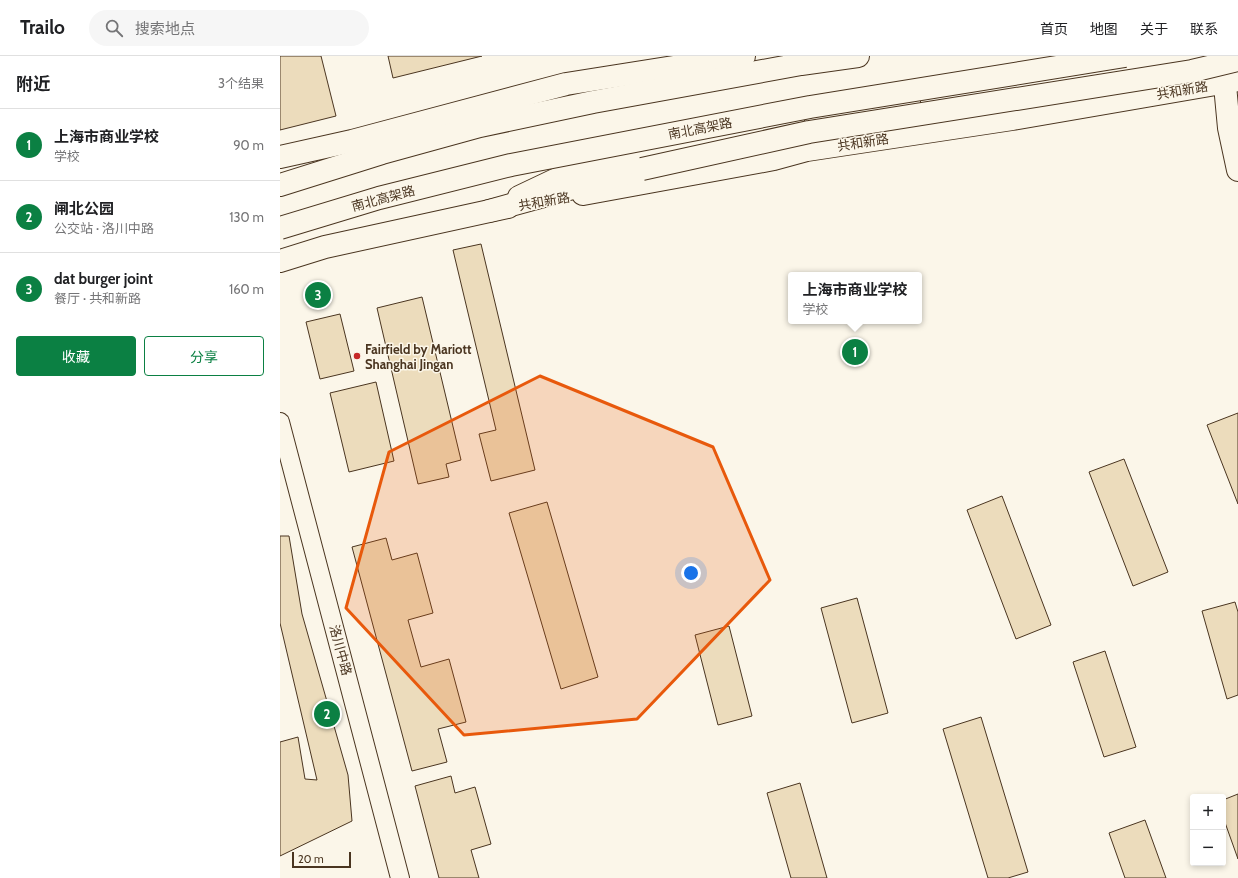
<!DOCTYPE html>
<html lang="zh">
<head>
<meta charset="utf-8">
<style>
	:root { --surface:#fff; --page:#f6f6f6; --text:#202124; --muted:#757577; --line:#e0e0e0; --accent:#0b8043 }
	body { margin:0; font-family:Cabin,"Noto Sans SC",sans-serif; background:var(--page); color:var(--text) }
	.controls { position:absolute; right:12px; bottom:12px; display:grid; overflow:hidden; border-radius:4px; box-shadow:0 2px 6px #0003 }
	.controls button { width:36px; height:36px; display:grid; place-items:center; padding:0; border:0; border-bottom:1px solid var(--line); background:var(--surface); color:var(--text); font:20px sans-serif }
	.scale { position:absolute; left:12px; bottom:10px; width:59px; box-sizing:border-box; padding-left:4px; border:2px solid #4a3520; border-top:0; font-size:11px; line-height:14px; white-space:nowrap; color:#4a3520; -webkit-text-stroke:3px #fbf6e9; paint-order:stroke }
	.you { position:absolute; left:411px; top:517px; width:14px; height:14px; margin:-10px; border:3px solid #fff; border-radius:50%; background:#1a73e8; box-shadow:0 0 0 6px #1a73e833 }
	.badge { display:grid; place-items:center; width:26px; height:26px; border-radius:50%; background:var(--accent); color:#fff; font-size:13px; font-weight:700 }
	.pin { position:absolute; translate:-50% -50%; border:2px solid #fff; box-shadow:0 1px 4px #0006 }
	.popup { position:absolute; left:508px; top:216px; width:134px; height:52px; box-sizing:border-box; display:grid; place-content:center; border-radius:4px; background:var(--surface); filter:drop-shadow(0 1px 3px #0005); font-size:13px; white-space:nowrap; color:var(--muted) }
	.popup b { font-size:15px; color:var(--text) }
	.popup::after { content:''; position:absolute; left:50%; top:100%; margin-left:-8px; border:8px solid transparent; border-top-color:var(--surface) }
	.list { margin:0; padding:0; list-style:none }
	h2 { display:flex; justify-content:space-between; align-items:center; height:52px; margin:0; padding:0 16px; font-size:17px }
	h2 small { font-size:13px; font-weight:400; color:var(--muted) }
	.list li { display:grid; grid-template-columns:26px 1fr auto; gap:12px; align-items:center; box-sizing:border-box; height:72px; padding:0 16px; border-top:1px solid var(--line) }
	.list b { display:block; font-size:15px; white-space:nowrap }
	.list p { margin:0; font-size:13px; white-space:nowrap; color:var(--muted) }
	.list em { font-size:13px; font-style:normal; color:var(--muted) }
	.actions { display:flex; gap:8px; padding:12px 16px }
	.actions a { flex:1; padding:9px 0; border:1px solid var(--accent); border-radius:4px; text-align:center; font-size:14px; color:var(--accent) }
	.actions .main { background:var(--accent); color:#fff }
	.icon { flex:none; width:22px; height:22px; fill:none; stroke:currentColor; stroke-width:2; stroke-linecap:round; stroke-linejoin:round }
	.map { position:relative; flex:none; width:958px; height:822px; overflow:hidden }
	header { display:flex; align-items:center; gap:24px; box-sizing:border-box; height:56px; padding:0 20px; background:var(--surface); border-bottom:1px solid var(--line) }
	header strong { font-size:19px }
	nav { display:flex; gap:22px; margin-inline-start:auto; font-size:14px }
	.search { width:280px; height:36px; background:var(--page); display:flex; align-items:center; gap:10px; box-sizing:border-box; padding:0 14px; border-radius:22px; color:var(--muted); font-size:15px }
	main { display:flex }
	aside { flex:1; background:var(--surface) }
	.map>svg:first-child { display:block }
	.building { fill:#ecdcbc; stroke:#4a3520 }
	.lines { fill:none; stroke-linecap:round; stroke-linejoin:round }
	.street-casing { stroke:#4a3520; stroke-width:20 }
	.secondary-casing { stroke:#4a3520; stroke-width:24 }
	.primary-casing { stroke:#4a3520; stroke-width:24 }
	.highway-casing { stroke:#4a3520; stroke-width:24 }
	.street { stroke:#fbf6e9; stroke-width:18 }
	.secondary { stroke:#fbf6e9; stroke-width:22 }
	.primary { stroke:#fbf6e9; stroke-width:22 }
	.highway { stroke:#fbf6e9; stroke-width:22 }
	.highway-bridge-casing { stroke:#4a3520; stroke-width:24; stroke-linecap:butt }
	.highway-bridge { stroke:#fbf6e9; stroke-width:22 }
	.marked { fill:#e8590c; fill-opacity:0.2; stroke:#e8590c; stroke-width:3; stroke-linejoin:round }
	.poi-dot { fill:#c62828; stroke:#fbf6e9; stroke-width:1.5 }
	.labels { text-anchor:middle; stroke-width:3; stroke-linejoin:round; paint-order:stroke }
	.street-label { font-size:13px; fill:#4a3520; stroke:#fbf6e9 }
	.poi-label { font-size:13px; font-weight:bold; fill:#4a3520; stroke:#fbf6e9; text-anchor:start }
</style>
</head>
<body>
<header>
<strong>Trailo</strong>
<div class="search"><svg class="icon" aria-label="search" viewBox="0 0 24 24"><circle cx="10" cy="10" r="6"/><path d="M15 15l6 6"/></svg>搜索地点</div>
<nav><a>首页</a><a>地图</a><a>关于</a><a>联系</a></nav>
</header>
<main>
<aside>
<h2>附近<small>3个结果</small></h2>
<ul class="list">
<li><span class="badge">1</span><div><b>上海市商业学校</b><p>学校</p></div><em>90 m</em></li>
<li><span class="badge">2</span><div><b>闸北公园</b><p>公交站 · 洛川中路</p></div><em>130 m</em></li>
<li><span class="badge">3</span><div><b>dat burger joint</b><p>餐厅 · 共和新路</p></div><em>160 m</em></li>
</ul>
<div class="actions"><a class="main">收藏</a><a>分享</a></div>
</aside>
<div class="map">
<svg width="958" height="822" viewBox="0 0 958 822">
	<rect width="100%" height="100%" fill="#fbf6e9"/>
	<g class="building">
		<polygon points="0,0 41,0 56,60 0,74"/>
		<polygon points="108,0 202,0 113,22"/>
		<polygon points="201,188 255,414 211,425 199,378 216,374 173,194"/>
		<polygon points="142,241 181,404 166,408 169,421 138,428 97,252"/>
		<polygon points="60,258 74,315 40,323 26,266"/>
		<polygon points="96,326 114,405 69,416 50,337"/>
		<polygon points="958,357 958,448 927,369"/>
		<polygon points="844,403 888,516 853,530 809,416"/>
		<polygon points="722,440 771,569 736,583 687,454"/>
		<polygon points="267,446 318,621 281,633 229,457"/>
		<polygon points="0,480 9,480 22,558 68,719 72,765 0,800 0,686 18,681 25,723 37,724 0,567"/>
		<polygon points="106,482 112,504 137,497 153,557 128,564 141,611 169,603 186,666 158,673 167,706 132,715 72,491"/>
		<polygon points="577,542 608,657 572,667 541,552"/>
		<polygon points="955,546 958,556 958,639 947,643 922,555"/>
		<polygon points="449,570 472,660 438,669 415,579"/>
		<polygon points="825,595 856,691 824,701 793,606"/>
		<polygon points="701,661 748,816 728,822 708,822 663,673"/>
		<polygon points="171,720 175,737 195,731 211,788 191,794 199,822 159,822 135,730"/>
		<polygon points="520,727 547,822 511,822 487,737"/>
		<polygon points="958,738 958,803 943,761 943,744"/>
		<polygon points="865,764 886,822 845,822 829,777"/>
	</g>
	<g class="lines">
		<defs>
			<polyline id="street" points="0,366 120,822"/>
			<polyline id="secondary" points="943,8 949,72 958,114"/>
			<g id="primary">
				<polyline points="652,46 864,9 932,0"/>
				<polyline points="0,101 72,85 286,28 464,0"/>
				<polyline points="303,138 494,103 527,94 732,63 958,24"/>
				<polyline points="239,141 298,113 439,82 514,69"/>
				<polyline points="0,205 45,191 228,151"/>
			</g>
			<g id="highway">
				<polyline points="0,129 102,97 200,70 313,46 521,8 578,0"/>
				<polyline points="209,155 362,113"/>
			</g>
		</defs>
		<use href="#street" class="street-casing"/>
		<use href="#secondary" class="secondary-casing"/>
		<use href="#primary" class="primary-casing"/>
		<use href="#highway" class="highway-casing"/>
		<use href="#street" class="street"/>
		<use href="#secondary" class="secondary"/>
		<use href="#primary" class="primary"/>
		<use href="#highway" class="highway"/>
		<defs>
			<g id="highway-bridge">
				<polyline points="362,113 529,76 912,15 958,4"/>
				<polyline points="0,172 99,142 231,109 530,51 845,0"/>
			</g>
		</defs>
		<use href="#highway-bridge" class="highway-bridge-casing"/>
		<use href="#highway-bridge" class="highway-bridge"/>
	</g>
	<path class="marked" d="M260,320L433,391L490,524L357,663L184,679L66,552L109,396Z"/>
	<circle class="poi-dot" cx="77" cy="300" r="4"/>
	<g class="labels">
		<g class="street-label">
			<text transform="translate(902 34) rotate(-10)" y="5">共和新路</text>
			<text transform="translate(420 72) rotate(-11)" y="5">南北高架路</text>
			<text transform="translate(583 86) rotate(-9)" y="5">共和新路</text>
			<text transform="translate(103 142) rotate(-15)" y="5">南北高架路</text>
			<text transform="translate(264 145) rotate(-10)" y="5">共和新路</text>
			<text transform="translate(61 594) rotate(75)" y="5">洛川中路</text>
		</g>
		<g class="poi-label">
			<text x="85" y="298">Fairfield by Mariott<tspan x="85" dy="15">Shanghai Jingan</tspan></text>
		</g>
	</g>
</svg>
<div class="controls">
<button>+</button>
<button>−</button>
</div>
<div class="scale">20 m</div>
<div class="you"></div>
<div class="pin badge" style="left:575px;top:296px">1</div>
<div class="popup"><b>上海市商业学校</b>学校</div>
<div class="pin badge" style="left:47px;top:658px">2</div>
<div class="pin badge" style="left:38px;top:239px">3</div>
</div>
</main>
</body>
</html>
